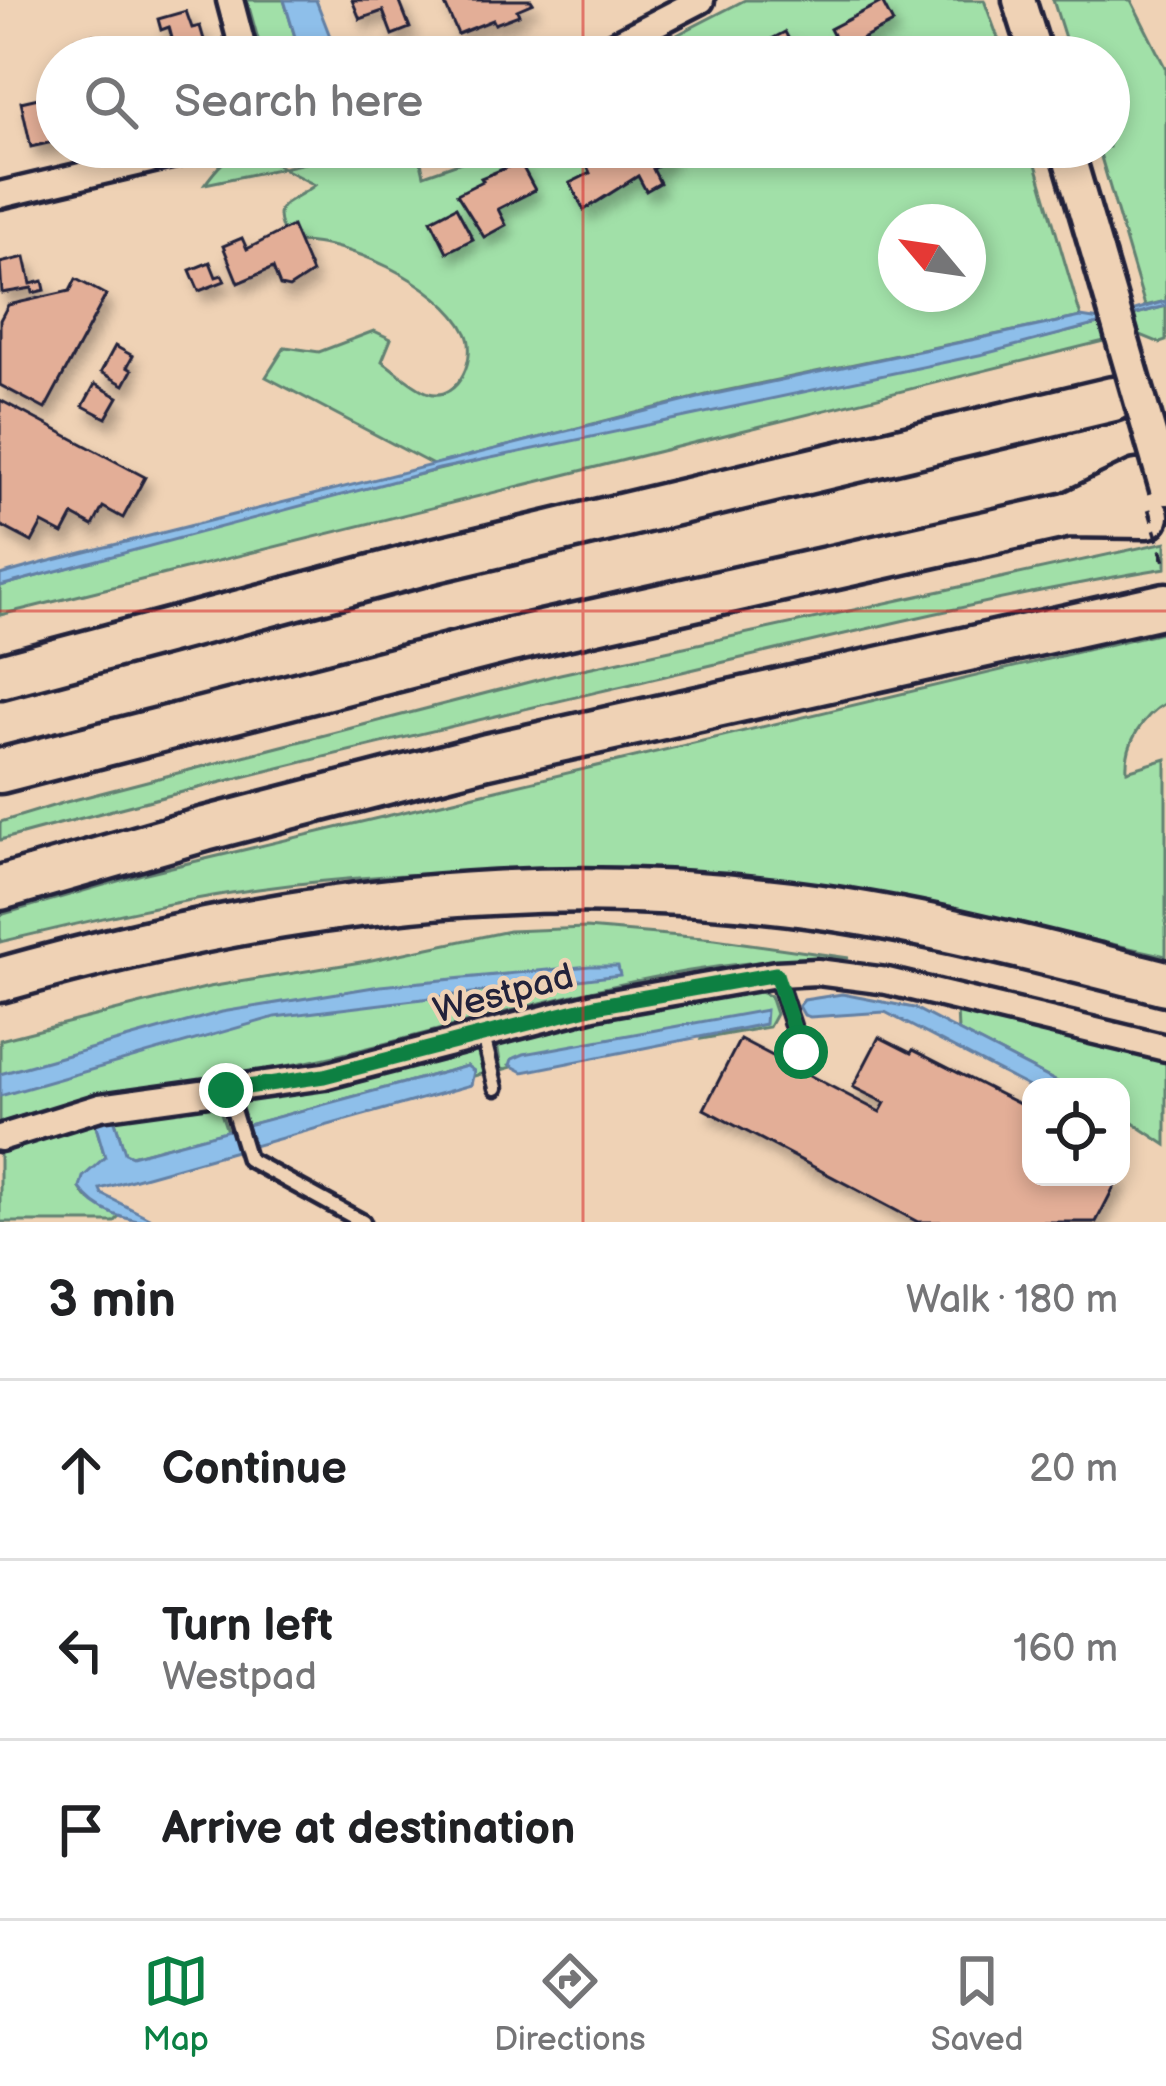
<!DOCTYPE html>
<html lang="en">
<head>
<meta charset="utf-8">
<style>
	:root { --surface:#fff; --page:#f6f6f6; --text:#202124; --muted:#757577; --line:#e0e0e0; --accent:#0b8043 }
	body { margin:0; font-family:"Balsamiq Sans",sans-serif; background:var(--page); color:var(--text) }
	.controls { position:absolute; right:36px; bottom:36px; display:grid; overflow:hidden; border-radius:24px; box-shadow:0 6px 18px #0003 }
	.controls button { width:108px; height:108px; display:grid; place-items:center; padding:0; border:0; border-bottom:3px solid var(--line); background:var(--surface); color:var(--text); font:60px sans-serif }
	.compass { position:absolute; left:878px; top:204px; width:108px; height:108px; border-radius:50%; background:var(--surface); box-shadow:0 6px 18px #0003; rotate:299deg }
	.stop { position:absolute; width:36px; height:36px; margin:-27px; border:9px solid #0b8043; border-radius:50%; background:#fff }
	.stop.end { background:#0b8043; border-color:#fff; box-shadow:0 3px 12px #0008 }
	.list { margin:0; padding:0; list-style:none }
	h2 { display:flex; justify-content:space-between; align-items:center; height:156px; margin:0; padding:0 48px; font-size:51px }
	h2 small { font-size:39px; font-weight:400; color:var(--muted) }
	.list li { display:grid; grid-template-columns:78px 1fr auto; gap:36px; align-items:center; box-sizing:border-box; height:180px; padding:0 48px; border-top:3px solid var(--line) }
	.list b { display:block; font-size:45px; white-space:nowrap }
	.list p { margin:0; font-size:39px; white-space:nowrap; color:var(--muted) }
	.list em { font-size:39px; font-style:normal; color:var(--muted) }
	.icon { flex:none; width:66px; height:66px; fill:none; stroke:currentColor; stroke-width:2; stroke-linecap:round; stroke-linejoin:round }
	.map { position:relative; flex:none; width:1166px; height:1222px; overflow:hidden }
	.search { position:absolute; background:var(--surface); box-shadow:0 6px 18px #0003; left:36px; right:36px; top:36px; height:132px; display:flex; align-items:center; gap:30px; box-sizing:border-box; padding:0 42px; border-radius:66px; color:var(--muted); font-size:45px }
	.sheet { height:696px; background:var(--surface) }
	nav { display:flex; justify-content:space-around; align-items:center; box-sizing:border-box; height:168px; border-top:3px solid var(--line); background:var(--surface); font-size:33px; color:var(--muted) }
	nav a { display:grid; justify-items:center; gap:6px }
	nav .on { color:var(--accent) }
	.map>svg:first-child { display:block }
	.green { fill:#a1e0a8; stroke:#628172; stroke-width:3; fill-rule:evenodd }
	.water { fill:#8ebfea; stroke:#6380a4; stroke-width:3 }
	.building { fill:#e3ae97; stroke:#22223b; stroke-width:3; filter:url(#shadow) }
	.lines { fill:none; stroke-linecap:round; stroke-linejoin:round }
	.motorway-tunnel { stroke:#c6af9d; stroke-width:42; stroke-dasharray:42 21; stroke-linecap:butt }
	.service-casing { stroke:#22223b; stroke-width:21 }
	.minor-casing { stroke:#22223b; stroke-width:33 }
	.tertiary-casing { stroke:#22223b; stroke-width:39 }
	.motorway-casing { stroke:#22223b; stroke-width:51 }
	.service { stroke:#efd2b5; stroke-width:12 }
	.minor { stroke:#efd2b5; stroke-width:24 }
	.tertiary { stroke:#efd2b5; stroke-width:30 }
	.motorway { stroke:#efd2b5; stroke-width:42 }
	.tertiary-bridge-casing { stroke:#22223b; stroke-width:39; stroke-linecap:butt }
	.path-bridge { stroke:#22223b; stroke-width:4.5; stroke-dasharray:12 9; stroke-linecap:butt }
	.tertiary-bridge { stroke:#efd2b5; stroke-width:30 }
	.route { stroke:#0b8043; stroke-width:15 }
	.grid { fill:none; stroke:#d62828; stroke-width:3; stroke-opacity:0.55 }
	.labels { text-anchor:middle; stroke-width:9; stroke-linejoin:round; paint-order:stroke }
	.street-label { font-size:36px; fill:#22223b; stroke:#efd2b5 }
</style>
</head>
<body>
<div class="map">
<svg width="1166" height="1222" viewBox="0 0 1166 1222">
	<defs>
		<filter id="shadow"><feDropShadow dx="6" dy="10" stdDeviation="6" flood-color="#0004"/></filter>
	</defs>
	<rect width="100%" height="100%" fill="#efd2b5"/>
	<filter id="ink" filterUnits="userSpaceOnUse"><feTurbulence type="fractalNoise" baseFrequency=".00833" numOctaves="2"/><feDisplacementMap in="SourceGraphic" scale="24" xChannelSelector="R" yChannelSelector="G"/><feConvolveMatrix kernelMatrix="1 2 1 2 8 2 1 2 1" color-interpolation-filters="sRGB"/></filter>
	<g filter="url(#ink)">
		<g class="green">
			<polygon points="247,0 284,0 301,57 263,57"/>
			<polygon points="745,0 984,0 1005,57 634,57"/>
			<polygon points="1053,0 1131,0 1166,69 1166,301 1145,306 1098,147 1109,147 1109,57 1071,57"/>
			<path d="M376,147H453L420,158L424,175L504,147H1031L1081,317L710,394L433,465L266,377L285,347L319,352L374,331L391,339L382,361C396,371 414,388 429,393C460,402 477,354 466,333C444,285 340,235 289,243C265,200 288,206 315,185L282,168L205,184C231,148 243,145 283,168ZM896,222H968V294H896Z"/>
			<path d="M1166,306V341L1160,343L1136,333L0,615V586C169,540 339,492 510,453C729,404 950,366 1166,306Z"/>
			<path d="M1166,542V568C996,596 828,638 661,677C440,729 219,780 0,840V822L66,802L560,674Z"/>
			<path d="M1166,631V703C1142,716 1125,744 1127,771L1166,759V956C870,888 560,847 258,889C171,901 85,922 0,942V915L142,874Z"/>
			<path d="M586,928L715,939L849,958C670,955 494,1020 321,1059C215,1082 104,1086 0,1123V1040L209,987L367,961L509,931Z"/>
			<polygon points="745,986 770,996 776,1014 769,1027 701,1039 702,1036 765,1024 510,1065 512,1067 501,1070 497,1042 584,1017"/>
			<polygon points="957,1009 1166,1060 1166,1145 1121,1115 1121,1087 1067,1087 958,1031"/>
			<polygon points="476,1041 485,1073 474,1076 467,1066 245,1126 237,1099"/>
			<polygon points="217,1101 227,1131 131,1156 125,1153 114,1118"/>
			<polygon points="89,1119 95,1123 105,1157 80,1188 86,1197 120,1216 114,1222 0,1222 0,1146"/>
		</g>
		<g class="water">
			<polygon points="284,0 316,0 338,57 301,57"/>
			<polygon points="1166,301 1166,306 984,354 439,469 0,586 0,575 46,562 710,395 1081,317 1100,320"/>
			<polygon points="590,966 618,966 620,975 275,1017 0,1096 0,1074 222,1012 380,986"/>
			<polygon points="842,994 914,1008 1067,1087 1031,1088 885,1012 810,1017 804,1015 799,1006 804,1000"/>
			<polygon points="766,1010 765,1024 523,1072 510,1065 512,1059 524,1054"/>
			<path d="M467,1066L474,1071L471,1085L100,1189L102,1194L157,1222C128,1222 97,1213 80,1188L83,1177L105,1157L95,1123L114,1118L125,1153L132,1156Z"/>
		</g>
		<g class="building">
			<polygon points="352,0 399,0 410,28 392,35 383,11 360,19"/>
			<polygon points="443,0 531,0 533,3 517,10 519,15 495,24 493,20 458,34"/>
			<polygon points="882,2 893,23 841,50 830,29"/>
			<polygon points="186,11 192,28 200,26 209,57 177,57 169,27 161,30 158,19"/>
			<polygon points="785,32 791,43 802,40 812,57 737,57"/>
			<polygon points="93,35 98,57 79,57 75,39"/>
			<polygon points="47,96 57,141 31,147 21,102"/>
			<polygon points="669,147 668,161 653,169 660,183 646,191 638,176 584,210 570,183 590,173 587,166 622,147"/>
			<polygon points="520,162 535,190 498,209 506,225 484,237 457,194 483,181 481,178"/>
			<polygon points="456,207 473,239 447,252 431,220"/>
			<polygon points="292,226 312,273 289,288 280,286 273,268 238,283 223,246 242,238 247,249"/>
			<polygon points="25,257 31,284 43,281 45,290 33,293 32,288 2,293 0,263"/>
			<polygon points="210,262 216,277 222,275 225,281 199,291 190,270"/>
			<polygon points="76,279 106,295 45,409 0,385 0,320 8,305 70,291"/>
			<polygon points="115,346 133,356 127,367 132,370 124,385 101,372"/>
			<polygon points="95,384 118,397 106,418 83,406"/>
			<polygon points="0,400 145,477 123,518 103,507 93,526 73,515 63,534 42,523 32,542 0,525"/>
			<polygon points="879,1037 911,1053 913,1050 1031,1110 1031,1177 1119,1177 1096,1222 918,1222 704,1109 740,1039 880,1112 885,1103 853,1087"/>
		</g>
		<g class="lines">
			<polyline class="motorway-tunnel" points="1113,399 1166,386"/>
			<defs>
				<g id="service">
					<polyline points="776,975 801,1051"/>
					<polyline points="483,1036 496,1088"/>
					<polyline points="227,1090 248,1159 363,1222"/>
				</g>
				<g id="minor">
					<polyline points="230,0 245,57"/>
					<polyline points="591,57 701,0"/>
					<polyline points="0,195 205,147"/>
					<polyline points="0,1138 100,1107 324,1076 594,1006 776,974 817,972 887,981 1166,1048"/>
				</g>
				<g id="tertiary">
					<polyline points="1019,0 1037,57"/>
					<polyline points="1066,147 1098,255"/>
				</g>
				<g id="motorway">
					<polyline points="1075,512 1137,482"/>
					<polyline points="0,676 436,560 1113,399"/>
					<polyline points="0,771 511,640 1068,515 1147,516"/>
					<polyline points="0,888 205,829 487,756 1166,605"/>
					<path d="M0,980C276,902 542,866 828,908C943,925 1054,955 1166,983"/>
				</g>
			</defs>
			<use href="#service" class="service-casing"/>
			<use href="#minor" class="minor-casing"/>
			<use href="#tertiary" class="tertiary-casing"/>
			<use href="#motorway" class="motorway-casing"/>
			<use href="#service" class="service"/>
			<use href="#minor" class="minor"/>
			<use href="#tertiary" class="tertiary"/>
			<use href="#motorway" class="motorway"/>
			<defs>
				<polyline id="tertiary-bridge" points="1098,255 1166,489"/>
			</defs>
			<use href="#tertiary-bridge" class="tertiary-bridge-casing"/>
			<polyline class="path-bridge" points="1149,509 1166,567"/>
			<use href="#tertiary-bridge" class="tertiary-bridge"/>
		</g>
	</g>
	<g class="lines" filter="url(#ink)">
		<polyline class="route" points="226,1090 324,1076 595,1006 776,974 801,1052"/>
	</g>
	<path class="grid" d="M583,0V57M583,147V1222M0,611H1166"/>
	<g class="labels">
		<g class="street-label">
			<text transform="translate(503 992) rotate(-15)" y="13">Westpad</text>
		</g>
	</g>
</svg>
<div class="controls">
<button><svg class="icon" aria-label="locate" viewBox="0 0 24 24"><circle cx="12" cy="12" r="6"/><path d="M12 2v4M12 18v4M2 12h4M18 12h4"/></svg></button>
</div>
<svg class="compass" viewBox="-18 -18 36 36"><path d="M0-13l5 13h-10z" fill="#e53935"/><path d="M0 13l5-13h-10z" fill="#757577"/></svg>
<div class="stop" style="left:801px;top:1052px"></div>
<div class="stop end" style="left:226px;top:1090px"></div>
<div class="search"><svg class="icon" aria-label="search" viewBox="0 0 24 24"><circle cx="10" cy="10" r="6"/><path d="M15 15l6 6"/></svg>Search here</div>
</div>
<section class="sheet">
<h2>3 min<small>Walk · 180 m</small></h2>
<ul class="list">
<li><svg class="icon" aria-label="ahead" viewBox="0 0 24 24"><path d="M12 20V5M6 11l6-6 6 6"/></svg><div><b>Continue</b></div><em>20 m</em></li>
<li><svg class="icon" aria-label="left" viewBox="0 0 24 24"><path d="M17 20v-9H6M10 6l-5 5 5 5"/></svg><div><b>Turn left</b><p>Westpad</p></div><em>160 m</em></li>
<li><svg class="icon" aria-label="arrive" viewBox="0 0 24 24"><path d="M6 21V4h12l-3 4 3 4H6"/></svg><div><b>Arrive at destination</b></div></li>
</ul>
</section>
<nav>
<a class="on"><svg class="icon" aria-label="map" viewBox="0 0 24 24"><path d="M3 6l6-2 6 2 6-2v14l-6 2-6-2-6 2zM9 4v14M15 6v14"/></svg>Map</a>
<a><svg class="icon" aria-label="directions" viewBox="0 0 24 24"><path d="M12 3l9 9-9 9-9-9zM9 14v-3h6M13 9l2 2-2 2"/></svg>Directions</a>
<a><svg class="icon" aria-label="saved" viewBox="0 0 24 24"><path d="M7 4h10v16l-5-4-5 4z"/></svg>Saved</a>
</nav>
</body>
</html>
